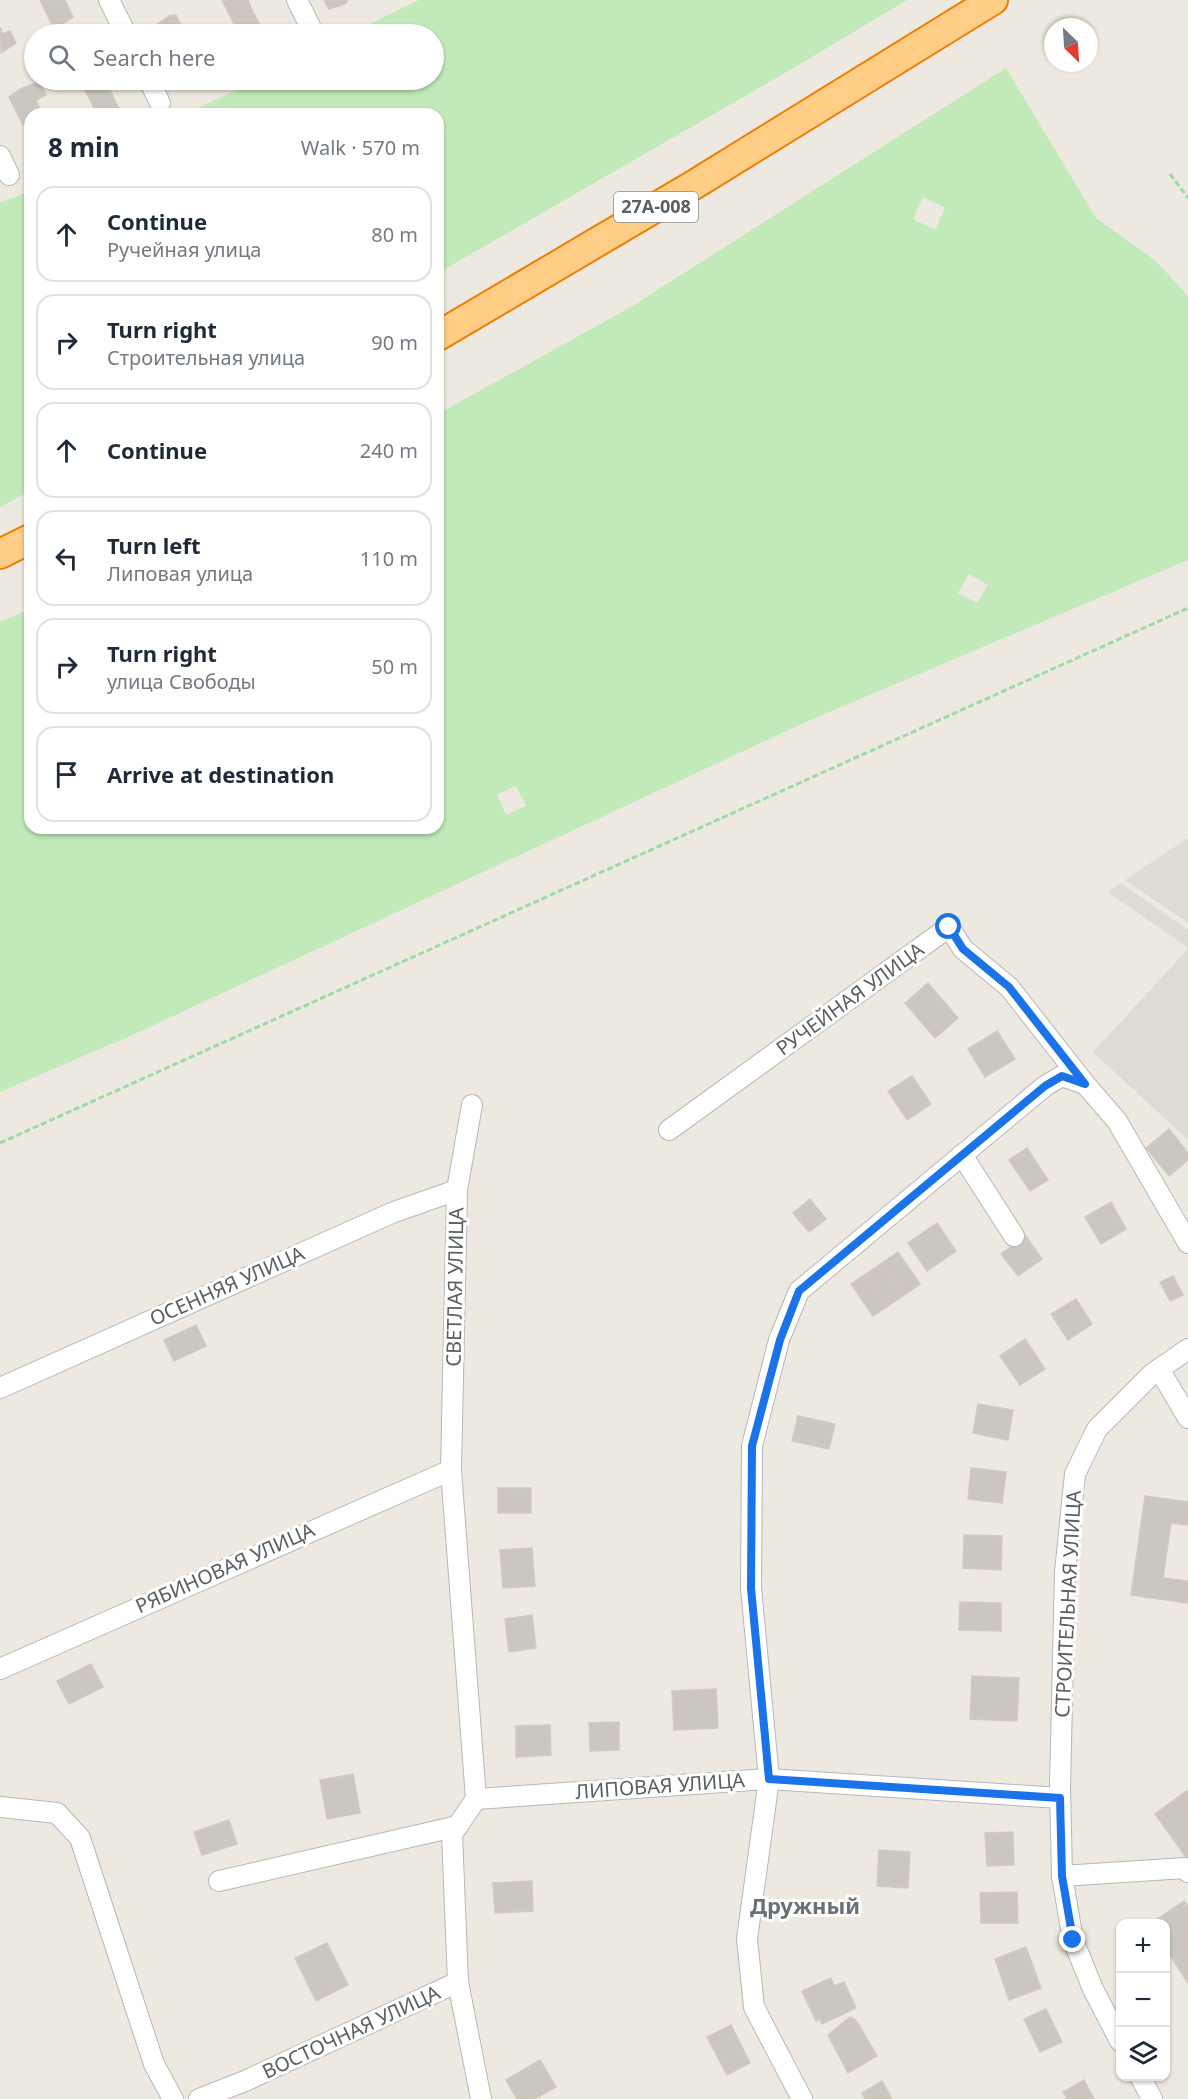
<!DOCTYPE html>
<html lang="en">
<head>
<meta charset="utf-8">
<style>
	:root { --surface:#fff; --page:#f2f2f3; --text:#1f2937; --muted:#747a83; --line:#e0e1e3 }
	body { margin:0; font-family:"Noto Sans",sans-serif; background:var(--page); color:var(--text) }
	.controls { position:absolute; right:18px; bottom:18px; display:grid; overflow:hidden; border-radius:12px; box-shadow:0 2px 4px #0004 }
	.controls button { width:54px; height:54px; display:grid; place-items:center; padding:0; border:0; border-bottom:2px solid var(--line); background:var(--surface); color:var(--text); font:30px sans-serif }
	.compass { position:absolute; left:1044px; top:18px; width:54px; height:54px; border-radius:50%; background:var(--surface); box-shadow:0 2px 4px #0004; rotate:155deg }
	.stop { position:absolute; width:18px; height:18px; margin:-14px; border:4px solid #1a73e8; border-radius:50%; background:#fff }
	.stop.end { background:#1a73e8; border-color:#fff; box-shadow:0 2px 6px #0008 }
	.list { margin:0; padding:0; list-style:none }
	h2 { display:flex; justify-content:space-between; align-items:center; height:78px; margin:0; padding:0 24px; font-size:26px }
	h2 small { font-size:20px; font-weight:400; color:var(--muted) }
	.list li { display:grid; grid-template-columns:39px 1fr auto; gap:18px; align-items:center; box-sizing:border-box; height:96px; margin:0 12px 12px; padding:0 12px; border:2px solid var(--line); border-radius:18px }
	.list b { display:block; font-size:22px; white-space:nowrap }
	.list p { margin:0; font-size:20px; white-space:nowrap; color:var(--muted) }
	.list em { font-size:20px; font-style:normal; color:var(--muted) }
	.icon { flex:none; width:33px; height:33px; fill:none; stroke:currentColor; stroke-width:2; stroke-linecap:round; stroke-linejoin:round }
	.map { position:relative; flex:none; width:1188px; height:2099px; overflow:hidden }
	.search { position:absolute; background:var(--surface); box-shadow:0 2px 4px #0004; left:24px; top:24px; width:420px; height:66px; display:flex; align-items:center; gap:15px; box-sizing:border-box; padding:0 21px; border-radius:33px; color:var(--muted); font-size:22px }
	.panel { position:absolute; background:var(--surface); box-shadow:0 2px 4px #0004; left:24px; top:108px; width:420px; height:726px; border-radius:18px }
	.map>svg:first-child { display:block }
	.industrial { fill:#dedbd5 }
	.green { fill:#c1e9b9; fill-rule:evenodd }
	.building { fill:#cbc6bf; stroke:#d3c9be; stroke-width:1.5 }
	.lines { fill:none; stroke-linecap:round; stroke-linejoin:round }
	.minor-casing { stroke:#b3b8bd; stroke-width:22 }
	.highway-casing { stroke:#ee7d00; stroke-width:32 }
	.path { stroke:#9bdca2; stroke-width:3; stroke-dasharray:6 3; stroke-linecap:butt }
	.minor { stroke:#fff; stroke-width:20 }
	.highway { stroke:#ffcd86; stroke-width:28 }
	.route { stroke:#1a73e8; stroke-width:8 }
	.labels { text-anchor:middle; stroke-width:6; stroke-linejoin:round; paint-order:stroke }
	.shield { fill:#fff; stroke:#8b8f92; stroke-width:1.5 }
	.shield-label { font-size:18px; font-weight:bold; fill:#595f63 }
	.street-label { font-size:20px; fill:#595f63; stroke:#fff }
	.quarter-label { font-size:22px; font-weight:bold; fill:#6a7175; stroke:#fff }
</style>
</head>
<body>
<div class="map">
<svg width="1188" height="2099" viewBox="0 0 1188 2099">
	<rect width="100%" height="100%" fill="#eee9e0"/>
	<g class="industrial">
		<polygon points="1188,838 1188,923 1125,880"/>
		<polygon points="1121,883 1188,930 1188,948 1108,892"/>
		<polygon points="1188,949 1188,1140 1093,1052"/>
	</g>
	<g class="green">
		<polygon points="419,0 907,0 790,70 438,273 438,114 186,114 257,80 434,80 434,34 349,34"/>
		<path d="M1006,68L1096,218L1156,261L1188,296V560L806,722L139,1032L0,1092V622L30,609V828H438V414L629,308ZM923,197L945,208L935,230L913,219ZM969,574L988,585L977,603L958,593ZM516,786L526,806L506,815L497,795Z"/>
		<polygon points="30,191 30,491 0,507 0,203"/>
	</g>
	<g class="building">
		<polygon points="40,0 65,0 73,17 59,26 53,27"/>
		<polygon points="222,0 248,0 253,12 233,22"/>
		<polygon points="324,0 348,0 345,4 329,9"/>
		<polygon points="253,12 265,34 240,34 233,22"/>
		<polygon points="176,15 185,34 160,34 156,25 169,16"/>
		<polygon points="0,27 3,34 10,31 16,43 1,53"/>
		<polygon points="80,80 105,80 107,84 87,94"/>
		<polygon points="39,82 46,95 36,100 42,114 30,114 30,122 23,125 9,97 20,89"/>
		<polygon points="107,84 121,113 118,114 97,114 87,94"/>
		<polygon points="928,983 958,1018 935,1038 905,1003"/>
		<polygon points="997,1031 1015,1059 985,1077 968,1049"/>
		<polygon points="912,1076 931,1104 907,1120 888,1091"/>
		<polygon points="1169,1129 1188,1153 1188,1160 1169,1176 1146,1148"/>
		<polygon points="1027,1148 1048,1180 1030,1191 1009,1160"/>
		<polygon points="810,1199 826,1219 809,1232 793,1213"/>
		<polygon points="1111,1202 1126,1229 1101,1244 1085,1217"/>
		<polygon points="937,1223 956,1251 927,1271 908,1243"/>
		<polygon points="1026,1236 1042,1259 1018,1276 1001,1254"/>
		<polygon points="898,1252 920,1284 904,1295 882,1263"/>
		<polygon points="882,1263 904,1295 888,1306 866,1274"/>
		<polygon points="866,1274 888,1306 873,1316 851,1284"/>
		<polygon points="1173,1276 1183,1295 1170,1301 1160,1282"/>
		<polygon points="1076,1299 1092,1324 1068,1340 1051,1314"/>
		<polygon points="196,1325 206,1346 174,1361 164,1340"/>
		<polygon points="1025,1339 1045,1369 1020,1385 1000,1356"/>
		<polygon points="978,1404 1013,1410 1008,1440 973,1433"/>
		<polygon points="798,1416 835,1424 829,1449 792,1441"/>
		<polygon points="971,1468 1006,1472 1002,1503 968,1499"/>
		<rect x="498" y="1488" width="33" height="25"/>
		<polygon points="1145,1496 1188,1502 1188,1525 1171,1523 1163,1578 1188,1581 1188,1603 1131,1595"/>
		<polygon points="964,1535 1002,1536 1001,1570 963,1568"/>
		<polygon points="532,1548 535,1586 503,1588 500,1550"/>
		<polygon points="960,1602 1001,1603 1001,1631 959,1630"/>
		<polygon points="532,1615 536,1648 509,1652 505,1619"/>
		<polygon points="91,1664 103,1687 69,1704 57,1681"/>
		<polygon points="972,1676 1019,1678 1017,1721 970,1719"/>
		<polygon points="716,1689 718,1728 674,1730 672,1691"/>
		<polygon points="619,1722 619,1750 590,1751 589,1723"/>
		<polygon points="550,1725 551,1755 516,1757 516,1726"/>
		<polygon points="353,1774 360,1813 327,1819 320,1780"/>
		<polygon points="1188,1790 1188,1860 1155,1814"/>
		<polygon points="229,1820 237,1844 202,1855 194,1832"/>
		<polygon points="1013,1832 1014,1865 987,1866 985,1833"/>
		<polygon points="879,1850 910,1852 908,1888 877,1886"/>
		<polygon points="532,1881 533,1911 495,1913 493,1883"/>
		<polygon points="1017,1892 1018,1923 981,1923 980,1893"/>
		<polygon points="1184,1901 1188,1906 1188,1983 1166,1949 1166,1924 1150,1924"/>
		<polygon points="327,1943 348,1985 316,2001 295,1958"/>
		<polygon points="1026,1947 1041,1988 1009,2000 995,1959"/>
		<polygon points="831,1978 834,1986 844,1982 856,2008 822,2024 820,2019 816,2021 802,1991"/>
		<polygon points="1046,2009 1062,2042 1040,2052 1024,2019"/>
		<polygon points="850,2017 856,2020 877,2056 848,2073 828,2035"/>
		<polygon points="731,2025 750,2063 727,2075 707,2037"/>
		<polygon points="540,2060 556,2087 535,2099 517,2099 506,2080"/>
		<polygon points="1084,2080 1094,2099 1067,2099 1063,2092"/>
		<polygon points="882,2081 892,2099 865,2099 862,2093"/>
	</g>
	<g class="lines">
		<defs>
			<g id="minor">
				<polyline points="109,0 126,34"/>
				<polyline points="297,0 310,26"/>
				<polyline points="149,80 160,103"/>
				<polyline points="0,156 9,175"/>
				<polyline points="472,1105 457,1190 451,1470 476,1799"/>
				<polyline points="669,1130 949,927 963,949 1009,987 1085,1084"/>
				<polyline points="962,1155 1014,1236"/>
				<polyline points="1159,1369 1188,1418"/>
				<polyline points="0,1388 394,1212 457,1190"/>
				<polyline points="0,1669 451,1470"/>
				<polyline points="476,1799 769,1779 1060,1798"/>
				<polyline points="476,1799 452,1834 458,1982 481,2099"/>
				<polyline points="0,1807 57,1813 80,1838 154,2064 173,2099"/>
				<polyline points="1062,1876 1185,1868 1188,1872"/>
				<polyline points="219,1881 458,1826"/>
				<polyline points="1120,2041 1093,1989 1073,1940 1062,1876 1060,1787 1065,1572 1075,1474 1097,1429 1152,1374 1188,1349"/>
				<polyline points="1140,2076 1152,2099"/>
				<polyline points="199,2099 245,2081 458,1982"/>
				<polyline points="802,2099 754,2007 747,1939 769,1779 751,1588 752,1446 779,1340 799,1291 1045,1086 1062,1076 1085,1084 1117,1121 1188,1243"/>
			</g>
			<g id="highway">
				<polyline points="438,336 692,186 993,0"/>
				<polyline points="0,554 30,539"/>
			</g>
		</defs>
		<use href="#minor" class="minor-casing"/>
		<use href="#highway" class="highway-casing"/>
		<g class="path">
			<polyline points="1170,174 1188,198"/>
			<polyline points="0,1143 1188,608"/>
		</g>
		<use href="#minor" class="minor"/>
		<use href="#highway" class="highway"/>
	</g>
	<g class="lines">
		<polyline class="route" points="949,927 963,949 1009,987 1085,1084 1062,1076 1045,1086 799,1291 780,1340 752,1446 751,1588 769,1779 1060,1798 1062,1876 1073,1940"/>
	</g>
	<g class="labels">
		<rect class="shield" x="614" y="192" width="84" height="30" rx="4.5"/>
		<g class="shield-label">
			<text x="656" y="213">27А-008</text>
		</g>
		<g class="street-label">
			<text transform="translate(850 999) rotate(-36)" y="7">РУЧЕЙНАЯ УЛИЦА</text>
			<text transform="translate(227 1286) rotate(-24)" y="7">ОСЕННЯЯ УЛИЦА</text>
			<text transform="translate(455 1287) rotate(-89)" y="7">СВЕТЛАЯ УЛИЦА</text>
			<text transform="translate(225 1568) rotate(-24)" y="7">РЯБИНОВАЯ УЛИЦА</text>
			<text transform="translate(1068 1604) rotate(-87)" y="7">СТРОИТЕЛЬНАЯ УЛИЦА</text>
			<text transform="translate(660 1786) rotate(-4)" y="7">ЛИПОВАЯ УЛИЦА</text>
			<text transform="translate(351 2032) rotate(-25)" y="7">ВОСТОЧНАЯ УЛИЦА</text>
		</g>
		<g class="quarter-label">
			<text x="805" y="1914">Дружный</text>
		</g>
	</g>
</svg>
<div class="controls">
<button>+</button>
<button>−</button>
<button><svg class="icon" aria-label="layers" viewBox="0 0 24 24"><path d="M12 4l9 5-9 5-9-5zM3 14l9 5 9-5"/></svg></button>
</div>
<svg class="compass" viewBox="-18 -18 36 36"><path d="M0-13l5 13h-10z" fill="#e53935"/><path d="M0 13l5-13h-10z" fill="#747a83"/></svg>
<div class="stop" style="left:949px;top:927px"></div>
<div class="stop end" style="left:1073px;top:1940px"></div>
<div class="search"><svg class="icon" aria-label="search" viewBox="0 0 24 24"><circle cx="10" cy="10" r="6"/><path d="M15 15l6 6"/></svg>Search here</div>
<section class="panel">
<h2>8 min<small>Walk · 570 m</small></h2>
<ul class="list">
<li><svg class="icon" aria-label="ahead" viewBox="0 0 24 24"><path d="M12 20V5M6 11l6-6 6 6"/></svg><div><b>Continue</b><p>Ручейная улица</p></div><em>80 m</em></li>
<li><svg class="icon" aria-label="right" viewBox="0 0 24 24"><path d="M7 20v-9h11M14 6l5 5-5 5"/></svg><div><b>Turn right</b><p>Строительная улица</p></div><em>90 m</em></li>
<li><svg class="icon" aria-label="ahead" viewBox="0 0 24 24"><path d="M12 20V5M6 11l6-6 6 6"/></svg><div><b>Continue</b></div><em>240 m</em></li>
<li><svg class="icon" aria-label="left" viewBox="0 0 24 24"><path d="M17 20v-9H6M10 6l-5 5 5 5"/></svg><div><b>Turn left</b><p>Липовая улица</p></div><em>110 m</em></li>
<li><svg class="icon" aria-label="right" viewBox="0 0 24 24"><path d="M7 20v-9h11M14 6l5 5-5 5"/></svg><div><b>Turn right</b><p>улица Свободы</p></div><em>50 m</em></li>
<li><svg class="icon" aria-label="arrive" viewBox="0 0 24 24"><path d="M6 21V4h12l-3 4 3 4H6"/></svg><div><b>Arrive at destination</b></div></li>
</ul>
</section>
</div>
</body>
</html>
